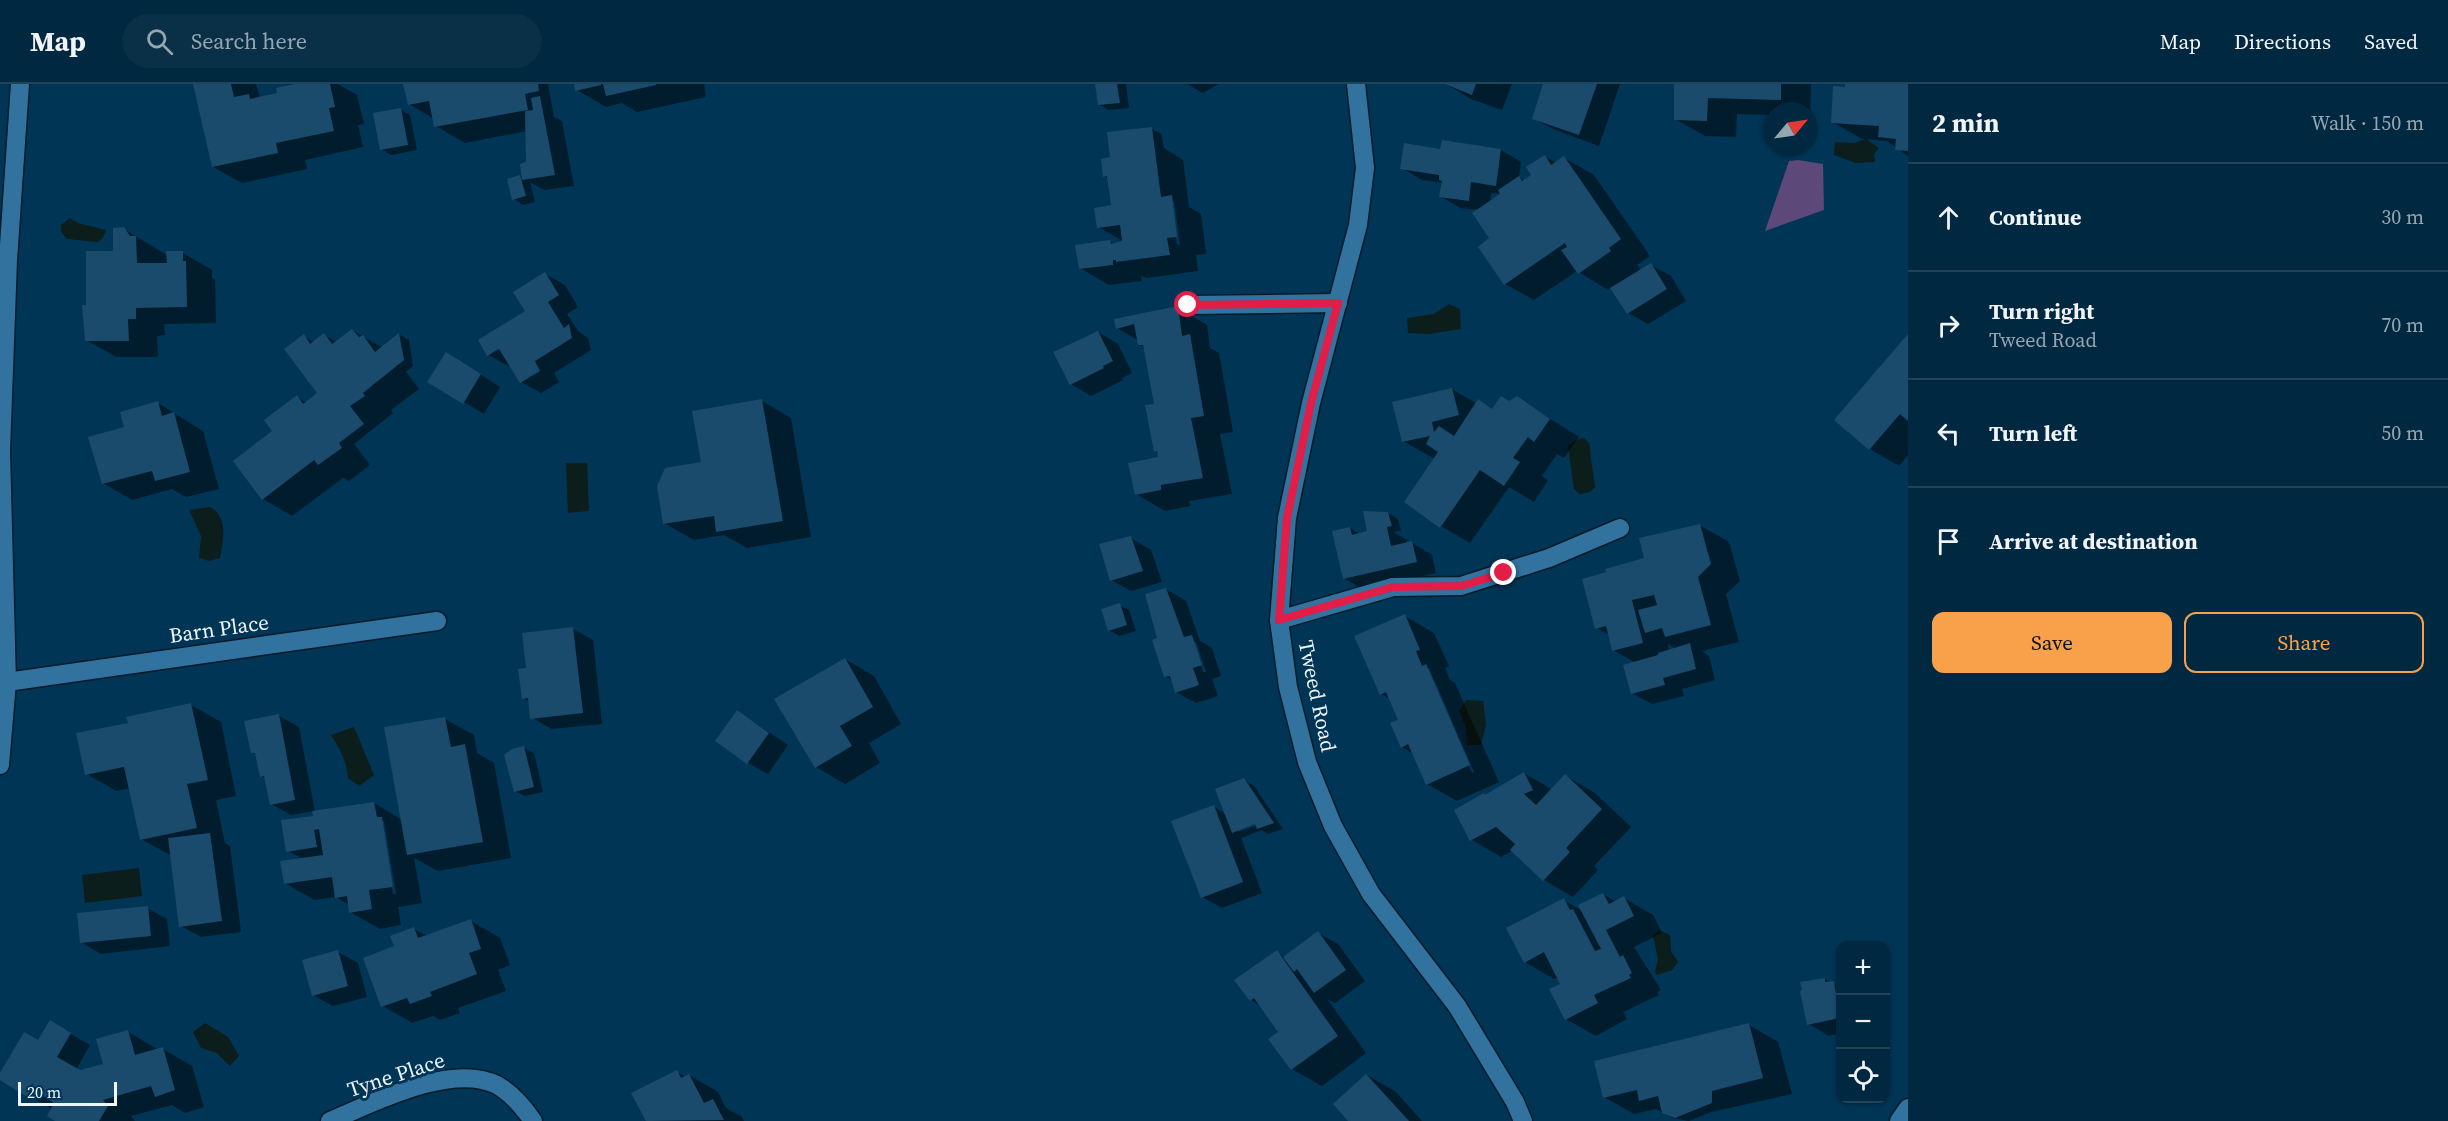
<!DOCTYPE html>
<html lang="en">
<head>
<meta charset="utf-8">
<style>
	:root { --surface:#002840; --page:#0a3047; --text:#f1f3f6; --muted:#95a6b1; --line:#224459; --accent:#f8a14a }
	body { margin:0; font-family:"Source Serif 4",serif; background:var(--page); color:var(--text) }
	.controls { position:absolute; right:18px; bottom:18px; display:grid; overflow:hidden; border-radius:12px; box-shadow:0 2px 4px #0004 }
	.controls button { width:54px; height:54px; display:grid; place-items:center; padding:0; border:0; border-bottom:2px solid var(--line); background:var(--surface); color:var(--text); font:30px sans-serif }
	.compass { position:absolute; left:1764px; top:18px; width:54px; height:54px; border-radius:50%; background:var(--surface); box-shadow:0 2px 4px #0004; rotate:61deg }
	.scale { position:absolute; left:18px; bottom:15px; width:99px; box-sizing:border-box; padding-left:6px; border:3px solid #eff6fb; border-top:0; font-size:16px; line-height:21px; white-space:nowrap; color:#eff6fb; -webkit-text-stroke:4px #003555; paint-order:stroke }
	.stop { position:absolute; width:18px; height:18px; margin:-14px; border:4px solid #e11d48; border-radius:50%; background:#fff }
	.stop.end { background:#e11d48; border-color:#fff; box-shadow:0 2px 6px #0008 }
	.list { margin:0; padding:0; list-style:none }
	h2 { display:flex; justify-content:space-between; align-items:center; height:78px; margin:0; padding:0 24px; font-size:26px }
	h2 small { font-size:20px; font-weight:400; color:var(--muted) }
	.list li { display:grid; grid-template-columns:39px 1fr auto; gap:18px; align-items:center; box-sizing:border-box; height:108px; padding:0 24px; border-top:2px solid var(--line) }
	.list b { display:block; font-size:22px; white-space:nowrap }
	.list p { margin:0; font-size:20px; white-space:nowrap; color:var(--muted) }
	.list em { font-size:20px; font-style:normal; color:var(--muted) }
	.actions { display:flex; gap:12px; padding:18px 24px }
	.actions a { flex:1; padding:14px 0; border:2px solid var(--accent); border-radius:12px; text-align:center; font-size:21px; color:var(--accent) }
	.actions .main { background:var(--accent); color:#111 }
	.icon { flex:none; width:33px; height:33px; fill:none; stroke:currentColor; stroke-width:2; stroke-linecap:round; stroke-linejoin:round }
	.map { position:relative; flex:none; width:1908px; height:1037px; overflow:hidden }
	header { display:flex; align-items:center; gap:36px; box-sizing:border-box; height:84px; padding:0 30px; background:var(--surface); border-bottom:2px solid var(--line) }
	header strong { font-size:28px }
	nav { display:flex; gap:33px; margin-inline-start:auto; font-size:21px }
	.search { width:420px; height:54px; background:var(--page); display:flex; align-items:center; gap:15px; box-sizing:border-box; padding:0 21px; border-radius:33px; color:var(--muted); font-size:22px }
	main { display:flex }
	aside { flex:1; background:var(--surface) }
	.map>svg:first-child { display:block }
	.green { fill:#5d4979 }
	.water { fill:#0c1e1b }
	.shadow { fill:#0007; fill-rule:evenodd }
	.building { fill:#1b4b6c }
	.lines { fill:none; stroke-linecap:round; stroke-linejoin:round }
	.minor-casing { stroke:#071b29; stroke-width:21 }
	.minor { stroke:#32729f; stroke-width:18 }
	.route { stroke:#e11d48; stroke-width:8 }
	.labels { text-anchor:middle; stroke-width:6; stroke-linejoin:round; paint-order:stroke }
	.street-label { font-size:21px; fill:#eff6fb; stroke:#003555 }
</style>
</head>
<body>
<header>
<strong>Map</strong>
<div class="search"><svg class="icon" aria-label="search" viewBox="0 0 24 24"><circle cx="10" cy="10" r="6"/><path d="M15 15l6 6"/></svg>Search here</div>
<nav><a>Map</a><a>Directions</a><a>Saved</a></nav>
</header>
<main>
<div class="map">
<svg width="1908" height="1037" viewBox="0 0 1908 1037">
	<rect width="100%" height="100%" fill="#003555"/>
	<polygon class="green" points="1798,76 1823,80 1824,126 1765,147 1789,77"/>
	<g class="water">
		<polygon points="1866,55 1879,64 1874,70 1875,78 1856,79 1834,71 1835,58 1854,59"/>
		<polygon points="70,134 78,139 106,146 103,154 98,158 67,155 61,148 61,141"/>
		<polygon points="1449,220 1460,225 1461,245 1428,250 1408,249 1407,234 1434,230"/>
		<polygon points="1584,354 1589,359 1595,403 1590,408 1580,410 1574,405 1568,362 1574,357"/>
		<polygon points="566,379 587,379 589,427 568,429"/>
		<path d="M210,423C229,434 223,455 220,474L209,477L199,474L201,452L189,426Z"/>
		<polygon points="1466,616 1483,617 1486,641 1481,661 1467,661 1466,644 1459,627"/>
		<path d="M354,643L374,691L359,702L348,694C347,678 340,665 331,651Z"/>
		<polygon points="139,784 142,812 85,819 82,791"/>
		<polygon points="1659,846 1670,851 1671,867 1678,878 1672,886 1657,891 1655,888 1658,875 1653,852"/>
		<polygon points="205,939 228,953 239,972 230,982 217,969 201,964 193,948"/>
	</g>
	<g class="shadow">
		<polygon points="194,0 256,0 260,14 279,10 302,0 338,0 357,11 364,40 358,41 363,63 305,76 307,85 242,99 213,83"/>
		<polygon points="405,0 548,0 554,33 562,37 574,102 544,106 530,98 535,118 523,121 514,115 520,92 524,95 528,80 527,47 465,59 436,42 434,35 409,20"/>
		<polygon points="576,0 704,0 706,13 637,28 622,19 606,23 577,6"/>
		<polygon points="1097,0 1126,0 1129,24 1109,26 1099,21"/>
		<polygon points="1187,0 1219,0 1203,9"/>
		<polygon points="1446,0 1512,0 1502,26 1471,15"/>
		<polygon points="1545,0 1620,0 1599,62 1553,45 1533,34"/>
		<polygon points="1676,0 1811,0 1810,32 1809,27 1773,27 1773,31 1737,30 1736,53 1705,52 1675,35"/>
		<polygon points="1846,0 1908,0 1908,72 1887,57 1862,55 1832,38"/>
		<polygon points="401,26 410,31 417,66 391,71 381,65"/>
		<path d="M1152,45L1161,50L1164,64L1183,76L1189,123L1201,130L1206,170L1196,171L1198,187L1147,194L1141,192L1142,197L1109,201L1080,184L1110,158L1114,160L1125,158L1098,143L1113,122L1109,95L1104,92L1112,74ZM1171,118H1174L1180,160L1177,161Z"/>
		<path d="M1443,58L1501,66L1521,78L1519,93L1525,97L1533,91L1545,72L1556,79L1564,74L1594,91L1650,172L1637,181L1641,186L1651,181L1671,192L1686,217L1648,240L1628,229L1612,203L1608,206L1577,187L1534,216L1505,200L1491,155L1479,126L1460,124L1440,112L1443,99L1422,96L1402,84L1442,67ZM1491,109L1502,110L1490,118Z"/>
		<polygon points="124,145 168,172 183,169 212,186 212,194 215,196 216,239 164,240 165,251 157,252 158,273 116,273 86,256 88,222"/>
		<polygon points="545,190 565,201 578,223 567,230 578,247 588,254 591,266 554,289 559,298 541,309 521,298 511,281 508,282 489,271 527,227"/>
		<polygon points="1178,224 1207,241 1210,264 1219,269 1233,348 1220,350 1232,410 1189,417 1190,422 1165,427 1136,410 1160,374 1158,369 1155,367 1155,322 1145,264 1139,261 1139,257 1117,244"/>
		<polygon points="352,246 383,264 400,251 409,256 413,282 406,288 419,305 391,326 393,329 354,360 370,381 349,397 343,394 292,432 263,415 274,347 297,313 307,319 319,309 304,252 315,259 324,251 337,258"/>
		<polygon points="1098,248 1118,260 1132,289 1122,294 1123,296 1091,312 1071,300"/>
		<polygon points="1908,252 1908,371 1899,382 1870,365"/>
		<polygon points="466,281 500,303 484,330 464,318"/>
		<polygon points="1452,305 1477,320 1494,326 1517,314 1579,353 1564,374 1557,370 1542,392 1548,396 1534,418 1509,403 1470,459 1441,442 1436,373 1433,374 1403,357"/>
		<polygon points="762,317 791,334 811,453 747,464 724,451 694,456 664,439 703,379"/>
		<polygon points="158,319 203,347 219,405 186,413 172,405 132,416 103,399 126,344"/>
		<polygon points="1388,429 1398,435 1401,447 1393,448 1407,456 1407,460 1412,459 1432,471 1436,489 1364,506 1344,494 1350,444 1360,450 1371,448"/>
		<path d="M1699,441L1729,458L1740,497L1726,510L1739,558L1702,567L1709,572L1715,596L1682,605L1684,612L1652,620L1632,609L1636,579L1613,566L1610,551L1596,544L1646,475ZM1668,560L1676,565L1669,567Z"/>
		<polygon points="1131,454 1151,466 1162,498 1131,507 1111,496"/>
		<path d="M1166,505L1186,517L1200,557L1212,564L1221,592L1212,595L1218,612L1196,619L1176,608L1173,597L1165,592L1159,555ZM1193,558H1196L1206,588H1203Z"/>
		<polygon points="1119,521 1129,526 1136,547 1119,552 1109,546"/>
		<path d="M1405,532L1434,549L1449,582L1445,584L1450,596L1455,599L1499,698L1457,717L1427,700L1414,670L1402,663L1400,636L1390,615L1381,610ZM1426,584H1429L1474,688L1472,689Z"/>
		<polygon points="573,545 593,556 602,640 552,645 532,634 530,618 523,614 527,586"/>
		<polygon points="845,575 874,592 901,640 869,659 880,679 845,700 816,683"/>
		<polygon points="191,621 221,638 236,712 216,716 225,759 230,762 241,848 201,853 181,842 172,772 141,755 130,704 116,707 87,690"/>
		<polygon points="738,628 788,661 768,690 748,679"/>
		<path d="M279,632L299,643L315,728L374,719L402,736L445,635L474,651L477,669L494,679L511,774L438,787L414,774L422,819L398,823L401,841L380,845L350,828L349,821L336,813L314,816L285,799L303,775L288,767L314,733V727L291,731L271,720L266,695L261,692L257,671L252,668ZM381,737H384L396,810H393Z"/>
		<polygon points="524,664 534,669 543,708 525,712 515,707"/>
		<polygon points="1524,689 1553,706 1566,692 1595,709 1631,743 1594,782 1598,786 1573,813 1544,796 1512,767 1501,773 1472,756 1486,713"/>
		<path d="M1244,696L1254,702L1283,745L1268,750L1262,746L1241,754L1262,809L1222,824L1202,813L1213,722L1226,730ZM1262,736L1263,739L1238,748V745Z"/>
		<polygon points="1603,810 1616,818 1624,814 1653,831 1662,849 1634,863 1661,906 1657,908 1659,911 1623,928 1627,935 1596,952 1566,935 1562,901 1558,893 1554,895 1525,878 1564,816 1582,827"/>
		<polygon points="147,824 167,835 170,862 101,870 81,858"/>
		<polygon points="471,837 500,854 510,881 498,886 506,907 458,924 460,929 440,936 433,932 412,939 383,922 365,875 396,863 414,845 427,852"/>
		<polygon points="1318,849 1338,860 1365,897 1335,919 1327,915 1366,969 1322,1002 1292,985 1280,949 1261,922 1251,916 1277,868 1285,873"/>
		<polygon points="338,868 358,879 367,913 333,922 313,911"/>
		<polygon points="1824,895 1840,903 1840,949 1829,952 1809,940"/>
		<polygon points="50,938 90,961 76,986 80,988 105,982 128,948 157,965 163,965 192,982 204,1023 185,1029 172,1021 131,1032 135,1037 58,1037 52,1025 0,994 0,992 39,958"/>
		<polygon points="1749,941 1778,958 1792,1010 1711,1028 1689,1037 1673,1034 1656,1025 1634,1030 1604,1013"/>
		<polygon points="677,988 686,993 689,991 718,1008 726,1024 742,1033 744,1037 648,1037 633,1010"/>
		<polygon points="1367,991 1396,1008 1422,1037 1350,1037"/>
	</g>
	<g class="building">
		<polygon points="193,0 231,0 234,13 249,10 250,15 277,9 276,4 295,0 330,0 335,23 329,24 334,47 276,59 278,69 212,83"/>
		<polygon points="403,0 538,0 539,7 525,10 528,26 434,43 429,17 408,21"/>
		<polygon points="574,0 601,0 601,1 575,7"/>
		<polygon points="603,0 656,0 656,1 606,12"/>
		<polygon points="1095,0 1117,0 1120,19 1098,21"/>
		<polygon points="1445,0 1476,0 1472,11"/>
		<polygon points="1543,0 1597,0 1579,51 1532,35"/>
		<polygon points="1674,0 1781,0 1781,16 1708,14 1707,37 1674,36"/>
		<polygon points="1845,0 1908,0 1908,67 1895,66 1896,55 1878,53 1879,42 1831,39 1833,2 1845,3"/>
		<polygon points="540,12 555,91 522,96 520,80 526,78 525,27 533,26 531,14"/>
		<polygon points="401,24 408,61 380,66 373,29"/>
		<polygon points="1152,43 1161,113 1172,111 1177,153 1167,154 1170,171 1116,178 1116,176 1113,176 1113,181 1079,185 1075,161 1110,156 1111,160 1122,157 1120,141 1097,144 1094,124 1111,121 1107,92 1103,93 1101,75 1110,73 1107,48"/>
		<polygon points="1442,56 1501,65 1496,102 1471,98 1469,117 1439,113 1442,97 1439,96 1439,91 1400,85 1404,59 1440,65"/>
		<polygon points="1545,71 1551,81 1564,72 1621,155 1609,164 1611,167 1578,190 1561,166 1567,163 1565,159 1504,201 1478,163 1489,154 1472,129 1500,110 1498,106 1519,92 1522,97 1531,91 1526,83"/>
		<polygon points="520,91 526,112 512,116 507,95"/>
		<polygon points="124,143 130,152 136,152 137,179 167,179 166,167 183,167 183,177 186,177 187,223 136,224 136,235 128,235 129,257 85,257 82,221 86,221 86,167 113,167 113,144"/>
		<polygon points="1651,179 1667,205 1627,230 1610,204"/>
		<polygon points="545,188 559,211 548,218 564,244 569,240 572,254 535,277 540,287 520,299 499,265 487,272 478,256 525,227 513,208"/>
		<polygon points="1178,222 1182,252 1190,250 1204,332 1191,334 1203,394 1161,401 1161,406 1135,411 1128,379 1158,373 1157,367 1154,368 1145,321 1154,320 1143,261 1138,261 1134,240 1116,245 1114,235"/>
		<polygon points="352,245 359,253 363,251 375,268 399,249 404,276 363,309 365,312 350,322 364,340 339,359 342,364 318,381 314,376 262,416 233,377 272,347 264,336 297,311 303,320 317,309 284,265 304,250 310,260 324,249 332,260"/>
		<polygon points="1098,247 1113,277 1103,282 1104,284 1070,301 1053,268"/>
		<polygon points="1908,250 1908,337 1900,330 1869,366 1834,336"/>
		<polygon points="446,268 481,290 463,320 427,298"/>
		<polygon points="1452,304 1459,331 1432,338 1434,348 1439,342 1454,352 1478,315 1492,325 1501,312 1509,317 1517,312 1550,335 1534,358 1528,353 1513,374 1520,378 1504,402 1480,386 1440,444 1404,418 1438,368 1426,360 1430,352 1402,358 1392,318"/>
		<polygon points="762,315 783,437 716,448 714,432 663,440 657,402 665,384 701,378 692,327"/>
		<polygon points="158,317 162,332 174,328 190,388 155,397 152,387 102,400 88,353 124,343 120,328"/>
		<polygon points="1363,427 1388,428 1392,442 1387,443 1391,462 1412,457 1417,478 1343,495 1332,447 1350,443 1352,451 1367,447"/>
		<polygon points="1700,440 1711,480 1698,493 1711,541 1665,553 1662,544 1645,549 1638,526 1657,521 1654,511 1632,516 1643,559 1612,567 1606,542 1595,545 1582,495 1606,488 1605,485 1644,474 1639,454"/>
		<polygon points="1131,452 1143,487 1110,497 1099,460"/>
		<polygon points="1166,504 1184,553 1192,551 1202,581 1193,584 1199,601 1175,609 1170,592 1164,593 1152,556 1157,554 1145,510"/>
		<polygon points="1120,519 1127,541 1108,547 1101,525"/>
		<polygon points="1405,530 1420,566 1416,567 1422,582 1426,580 1470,681 1426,701 1408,660 1401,664 1390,639 1398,636 1386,608 1380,611 1354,552"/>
		<polygon points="573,543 583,629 530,635 528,614 522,615 518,585 526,584 522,549"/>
		<polygon points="1690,559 1696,585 1663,594 1665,601 1631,610 1623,581 1658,571 1658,569"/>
		<polygon points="845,574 873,623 840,642 852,662 815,684 774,615"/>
		<polygon points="191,619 208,696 187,700 197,744 140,756 124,683 85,691 76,649 128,639 126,633"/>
		<polygon points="737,626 769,649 747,680 715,657"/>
		<polygon points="279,630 295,716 270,721 264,692 260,693 255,669 251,669 244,637"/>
		<polygon points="445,633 451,663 465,660 483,758 407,771 384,643"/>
		<polygon points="524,662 534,703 514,708 504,671 512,665"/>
		<polygon points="1524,688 1533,706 1524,710 1536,721 1565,690 1602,725 1566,764 1570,768 1543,797 1510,766 1515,760 1496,743 1470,757 1454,726 1484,709 1485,711"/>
		<polygon points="1244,694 1274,739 1257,745 1255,740 1232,749 1215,705"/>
		<polygon points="374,718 377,733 382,733 393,803 369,806 372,825 349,829 347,812 335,814 332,793 284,800 280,777 323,771 319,745 314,746 317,763 286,768 281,736 313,732 312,727"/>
		<polygon points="1214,721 1243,798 1201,814 1171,737"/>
		<polygon points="210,749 222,837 179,843 168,754"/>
		<polygon points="1603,809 1609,820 1624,812 1634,832 1606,846 1620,873 1623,871 1632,889 1629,891 1631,894 1594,911 1598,919 1565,936 1549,905 1560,900 1544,868 1524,879 1506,844 1564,814 1570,826 1573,825 1595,867 1601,865 1578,821"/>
		<polygon points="148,822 151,852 80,859 77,829"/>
		<polygon points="471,835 481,865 469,869 477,890 430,908 432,912 410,920 407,914 381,923 363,874 394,862 390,852 414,843 418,854"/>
		<polygon points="1318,847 1346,886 1314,909 1297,885 1294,888 1283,873"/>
		<polygon points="338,866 348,902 312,912 302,876"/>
		<polygon points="1277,866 1338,952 1291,986 1268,955 1278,948 1254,914 1250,917 1234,896"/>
		<polygon points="1825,894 1825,898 1834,897 1840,934 1807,941 1800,907 1802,906 1800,898"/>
		<polygon points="50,936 71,949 57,973 80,986 103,980 96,955 128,946 135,971 163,963 175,1006 155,1013 151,1002 103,1016 108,1022 99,1037 55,1037 47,1032 54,1019 37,1008 32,1016 0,996 0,989 24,948 38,956"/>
		<polygon points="1749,939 1763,994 1712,1007 1712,1019 1675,1034 1662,1029 1658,1012 1639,1017 1637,1006 1603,1014 1594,977"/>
		<polygon points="677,986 681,994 689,990 704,1019 713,1015 724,1036 646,1037 631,1009"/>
		<polygon points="1366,990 1409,1037 1348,1037 1333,1020"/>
	</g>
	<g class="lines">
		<defs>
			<g id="minor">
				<polyline points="1356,0 1365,84 1358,141 1311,319 1287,434 1279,536 1288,603 1307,678 1333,742 1371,810 1457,922 1515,1018 1523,1037"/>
				<polyline points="1188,221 1338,219"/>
				<polyline points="1279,536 1393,503 1461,502 1549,474 1620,444"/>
				<polyline points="7,598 437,537"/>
				<polyline points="0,681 7,598 1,367 8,176 20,0"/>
				<path d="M330,1037C373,1019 451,978 497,1001C511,1009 524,1024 533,1037"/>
				<polyline points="1899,1037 1908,1024"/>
			</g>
		</defs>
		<use href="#minor" class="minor-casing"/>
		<use href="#minor" class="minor"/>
	</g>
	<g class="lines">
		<polyline class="route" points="1188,221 1338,219 1311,319 1287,434 1279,536 1393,503 1461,502 1504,489"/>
	</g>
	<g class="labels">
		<g class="street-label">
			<text transform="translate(219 545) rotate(-8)" y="7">Barn Place</text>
			<text transform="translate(1317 612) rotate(78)" y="7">Tweed Road</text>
			<text transform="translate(396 991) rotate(-18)" y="7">Tyne Place</text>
		</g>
	</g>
</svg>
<div class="controls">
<button>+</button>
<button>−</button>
<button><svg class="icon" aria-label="locate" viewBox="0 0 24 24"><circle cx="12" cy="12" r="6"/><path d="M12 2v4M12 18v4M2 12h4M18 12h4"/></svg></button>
</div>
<svg class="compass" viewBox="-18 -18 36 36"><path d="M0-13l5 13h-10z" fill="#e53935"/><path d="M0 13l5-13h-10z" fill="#95a6b1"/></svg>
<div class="scale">20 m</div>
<div class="stop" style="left:1188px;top:221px"></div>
<div class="stop end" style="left:1504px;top:489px"></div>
</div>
<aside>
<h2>2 min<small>Walk · 150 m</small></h2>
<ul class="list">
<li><svg class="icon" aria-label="ahead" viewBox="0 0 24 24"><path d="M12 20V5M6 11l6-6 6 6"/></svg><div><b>Continue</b></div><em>30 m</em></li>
<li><svg class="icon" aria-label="right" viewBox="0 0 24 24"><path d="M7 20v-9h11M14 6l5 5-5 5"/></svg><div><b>Turn right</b><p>Tweed Road</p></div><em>70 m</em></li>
<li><svg class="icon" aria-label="left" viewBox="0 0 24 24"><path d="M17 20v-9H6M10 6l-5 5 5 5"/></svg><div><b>Turn left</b></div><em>50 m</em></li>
<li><svg class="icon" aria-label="arrive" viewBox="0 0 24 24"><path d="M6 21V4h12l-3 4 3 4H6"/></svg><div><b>Arrive at destination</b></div></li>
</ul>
<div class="actions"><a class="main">Save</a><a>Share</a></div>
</aside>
</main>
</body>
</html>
